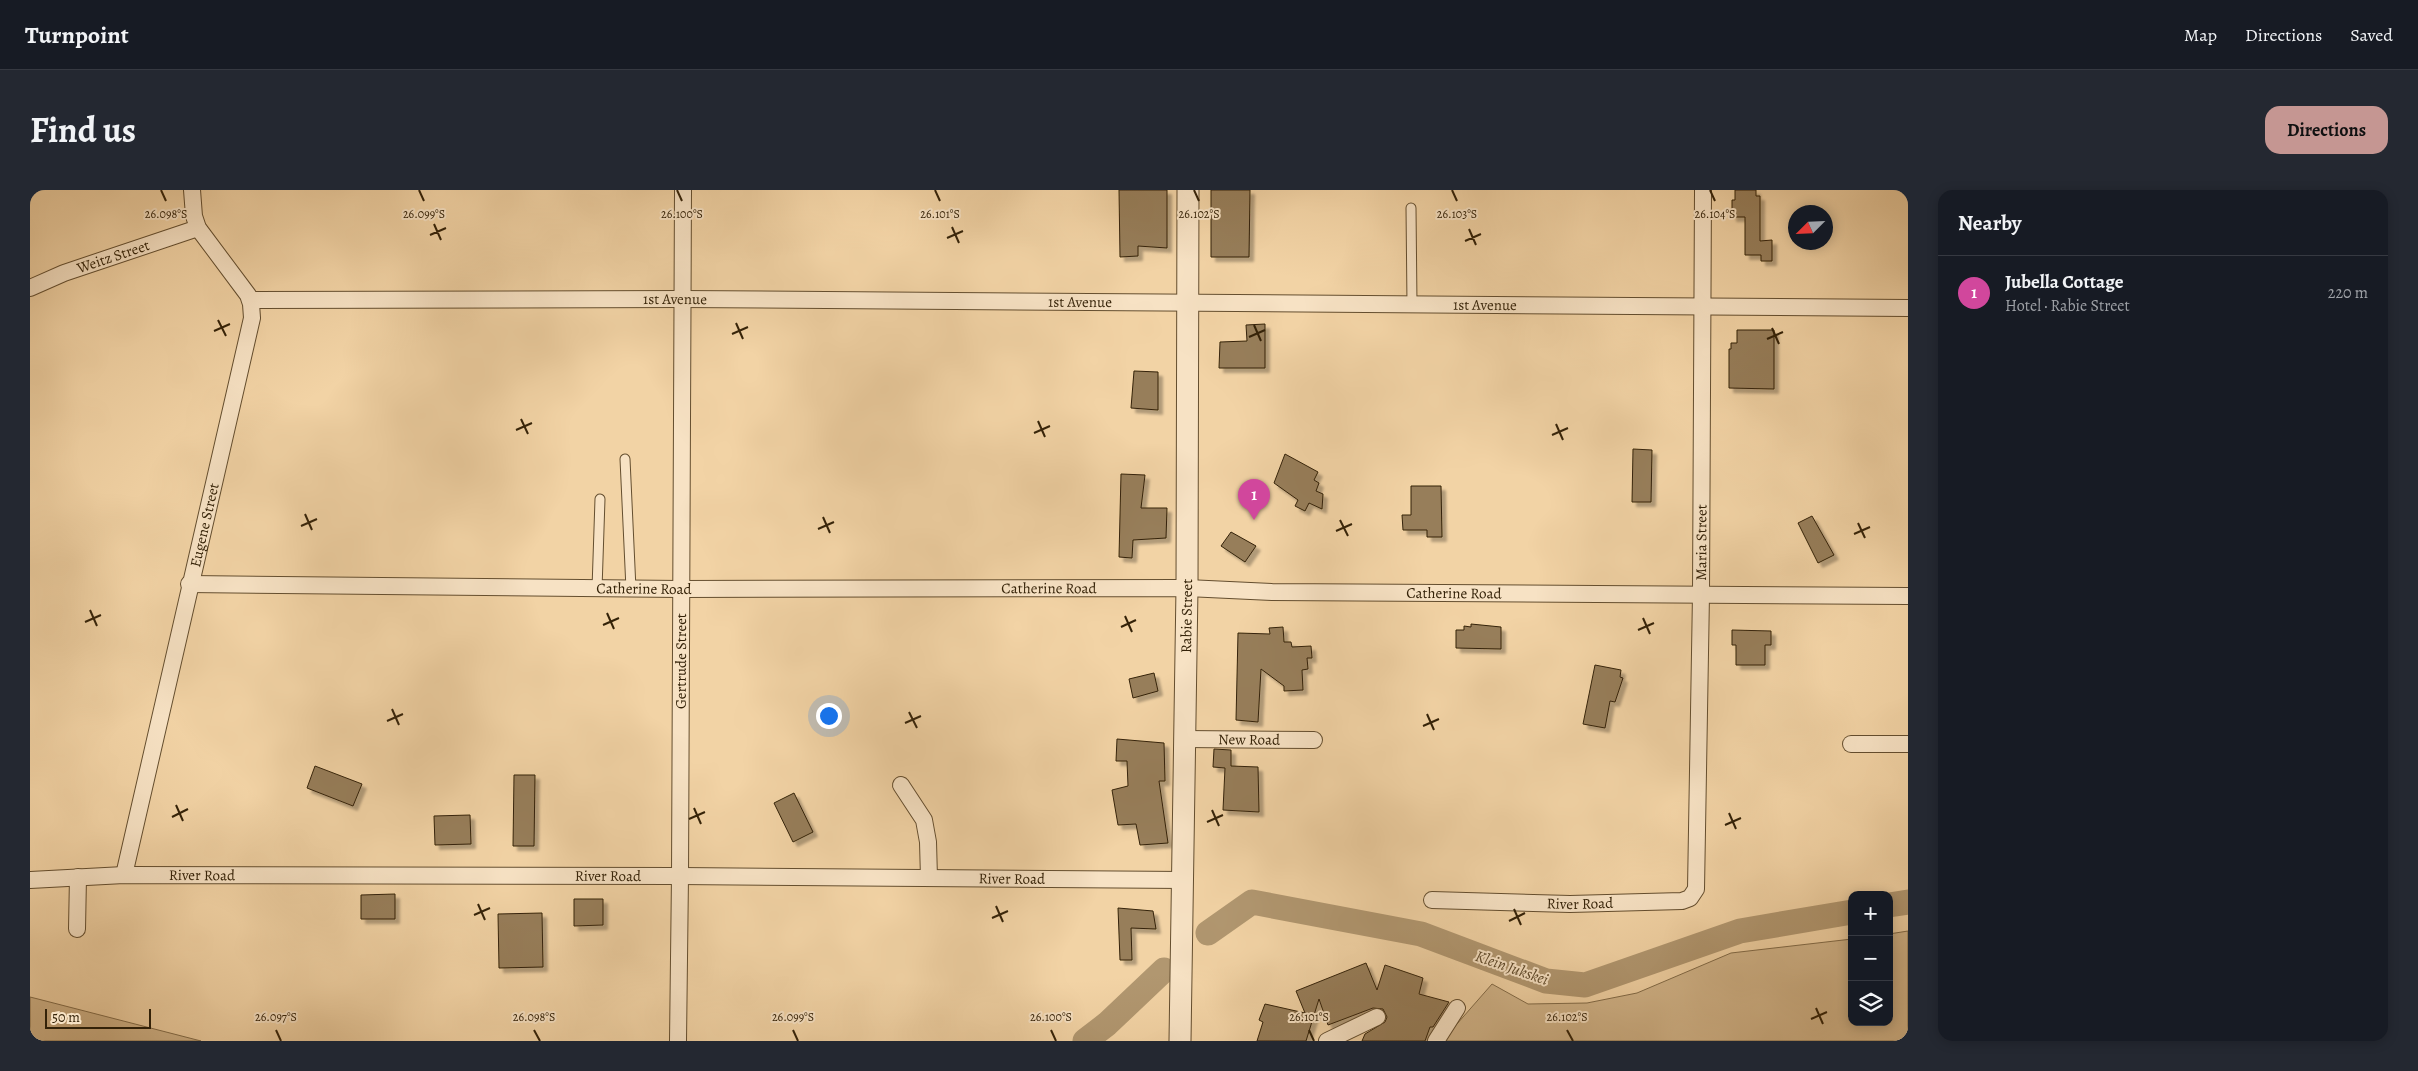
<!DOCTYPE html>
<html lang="en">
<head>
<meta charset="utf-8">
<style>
	:root { --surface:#171b24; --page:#242831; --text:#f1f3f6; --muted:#9ea1a6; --line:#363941; --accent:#c59692 }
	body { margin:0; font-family:Alegreya,serif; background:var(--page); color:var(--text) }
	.controls { position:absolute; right:15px; bottom:15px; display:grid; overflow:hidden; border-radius:10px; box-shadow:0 2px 12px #0003 }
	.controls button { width:45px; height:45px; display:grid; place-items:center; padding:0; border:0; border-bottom:1px solid var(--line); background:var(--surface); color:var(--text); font:25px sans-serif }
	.compass { position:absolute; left:1758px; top:15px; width:45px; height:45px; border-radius:50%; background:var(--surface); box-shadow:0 2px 12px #0003; rotate:246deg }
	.scale { position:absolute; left:15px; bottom:12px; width:106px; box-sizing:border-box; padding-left:5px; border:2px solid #342208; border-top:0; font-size:14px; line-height:18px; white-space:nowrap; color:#342208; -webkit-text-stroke:4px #f7e2c4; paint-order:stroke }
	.you { position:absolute; left:798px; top:525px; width:18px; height:18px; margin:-12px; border:4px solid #fff; border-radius:50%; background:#1a73e8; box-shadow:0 0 0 8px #1a73e833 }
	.badge { display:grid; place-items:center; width:32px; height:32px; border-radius:50%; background:var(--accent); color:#fff; font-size:16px; font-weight:700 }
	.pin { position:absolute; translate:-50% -41px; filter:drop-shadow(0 1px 2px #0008) }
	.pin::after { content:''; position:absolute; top:26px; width:18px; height:15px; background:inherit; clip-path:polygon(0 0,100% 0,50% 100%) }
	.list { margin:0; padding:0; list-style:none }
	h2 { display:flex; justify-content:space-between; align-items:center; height:65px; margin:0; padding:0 20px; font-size:21px }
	h2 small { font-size:16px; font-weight:400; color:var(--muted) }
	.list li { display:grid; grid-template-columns:32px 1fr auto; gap:15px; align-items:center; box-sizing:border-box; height:75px; padding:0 20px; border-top:1px solid var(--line) }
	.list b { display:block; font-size:19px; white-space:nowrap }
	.list p { margin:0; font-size:16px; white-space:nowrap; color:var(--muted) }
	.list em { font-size:16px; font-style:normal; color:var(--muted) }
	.icon { flex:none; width:28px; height:28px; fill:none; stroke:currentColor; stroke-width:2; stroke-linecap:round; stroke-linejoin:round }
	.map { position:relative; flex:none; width:1878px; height:851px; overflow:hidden; border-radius:15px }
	header { display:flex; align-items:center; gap:30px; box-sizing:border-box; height:70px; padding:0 25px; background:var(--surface); border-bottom:1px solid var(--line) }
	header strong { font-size:24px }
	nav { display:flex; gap:28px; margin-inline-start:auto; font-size:18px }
	.intro { display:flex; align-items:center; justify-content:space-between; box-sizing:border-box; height:120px; padding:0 30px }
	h1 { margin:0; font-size:35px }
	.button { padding:12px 22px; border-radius:15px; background:var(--accent); color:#111; font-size:18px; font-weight:700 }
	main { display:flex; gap:30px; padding:0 30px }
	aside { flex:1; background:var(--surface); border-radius:15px; box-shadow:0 2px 12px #0003 }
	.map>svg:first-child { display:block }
	.green { fill:#d2b58a; stroke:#836c49 }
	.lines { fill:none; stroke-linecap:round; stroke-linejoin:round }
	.river { stroke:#b19770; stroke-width:25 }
	.building { fill:#977e5a; stroke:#342208; filter:url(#shadow) }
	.service-casing { stroke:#644e2f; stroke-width:11 }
	.minor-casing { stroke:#644e2f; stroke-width:18 }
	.tertiary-casing { stroke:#644e2f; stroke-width:23 }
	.service { stroke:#f7e2c4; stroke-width:9 }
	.minor { stroke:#f7e2c4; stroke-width:16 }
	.tertiary { stroke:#f7e2c4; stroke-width:21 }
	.ticks { fill:none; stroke:#342208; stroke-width:2 }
	.labels { text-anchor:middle; stroke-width:4; stroke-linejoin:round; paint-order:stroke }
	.street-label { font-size:15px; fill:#342208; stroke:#f7e2c4 }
	.water-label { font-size:16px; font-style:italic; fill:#604b2c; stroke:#f7e2c4 }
	.ticks-label { font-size:12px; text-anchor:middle; fill:#342208; stroke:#f7e2c4; stroke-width:4; stroke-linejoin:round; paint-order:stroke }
</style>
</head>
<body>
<header>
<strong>Turnpoint</strong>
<nav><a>Map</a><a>Directions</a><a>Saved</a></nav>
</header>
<div class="intro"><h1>Find us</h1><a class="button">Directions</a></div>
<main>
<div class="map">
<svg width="1878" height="851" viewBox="0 0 1878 851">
	<defs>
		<filter id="shadow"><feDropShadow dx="4.5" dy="4.5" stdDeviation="1" flood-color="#0004"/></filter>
	</defs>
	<rect width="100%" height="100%" fill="#f2d3a5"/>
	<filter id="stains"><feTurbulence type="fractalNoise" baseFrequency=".004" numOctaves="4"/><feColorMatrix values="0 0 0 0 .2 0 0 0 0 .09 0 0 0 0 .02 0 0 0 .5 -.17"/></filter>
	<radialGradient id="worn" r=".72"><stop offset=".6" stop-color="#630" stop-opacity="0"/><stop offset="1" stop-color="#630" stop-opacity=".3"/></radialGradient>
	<g class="green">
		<polygon points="1878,741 1878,851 1412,851 1462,794 1498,814 1557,813 1607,803 1701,763 1822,749 1822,832 1859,832 1859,744"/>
		<polygon points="0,807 8,809 171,851 0,851"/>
	</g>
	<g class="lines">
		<g class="river">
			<polyline points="1859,715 1878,712"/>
			<polyline points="1178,743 1222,712 1391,744 1516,791 1555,795 1710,741 1822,722"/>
			<polyline points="1055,851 1077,834 1134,780"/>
		</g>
	</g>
	<g class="building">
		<polygon points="1089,0 1137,0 1137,58 1108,56 1108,66 1090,67"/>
		<polygon points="1181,0 1220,0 1219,67 1181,67"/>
		<polygon points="1705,0 1726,0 1726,6 1730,6 1730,51 1742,50 1742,71 1731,71 1731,65 1715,65 1715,27 1702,27 1702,10 1705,10"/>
		<polygon points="1235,134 1235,178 1189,178 1190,152 1217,151 1216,135"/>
		<polygon points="1707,140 1744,140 1744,199 1699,198 1699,159 1701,159 1701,153 1707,153"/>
		<polygon points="1104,181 1128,182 1128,220 1101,218"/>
		<polygon points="1603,259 1622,260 1621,312 1602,312"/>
		<polygon points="1255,264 1288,282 1284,290 1289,293 1286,301 1293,304 1292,319 1279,313 1275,321 1265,316 1268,310 1244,293"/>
		<polygon points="1091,284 1115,285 1111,318 1137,318 1136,348 1103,350 1102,368 1089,367"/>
		<polygon points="1381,296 1411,296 1412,347 1397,347 1397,340 1373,340 1372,325 1381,325"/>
		<polygon points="1782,326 1804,365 1788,373 1768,333"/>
		<polygon points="1201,342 1226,356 1215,372 1191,356"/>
		<polygon points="1441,434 1471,437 1471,459 1426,458 1426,440 1434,440 1434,436 1441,437"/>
		<polygon points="1253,437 1254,452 1261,452 1262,457 1281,456 1282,468 1277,468 1278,479 1272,480 1273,500 1254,501 1254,496 1231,479 1228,532 1206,530 1208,443 1240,444 1239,438"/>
		<polygon points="1702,440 1741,441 1741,455 1735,455 1735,475 1706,475 1706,455 1702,455"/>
		<polygon points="1565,475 1591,480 1590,487 1593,488 1585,512 1580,511 1575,538 1553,534"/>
		<polygon points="1124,483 1128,501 1103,508 1099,489"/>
		<polygon points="1087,549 1134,553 1135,591 1129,591 1138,653 1110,655 1106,634 1088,635 1082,600 1098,596 1097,571 1086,571"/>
		<polygon points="1184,559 1201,560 1201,576 1228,577 1229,622 1193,620 1195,578 1183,577"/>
		<polygon points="285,576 332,594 323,616 277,598"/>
		<polygon points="484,585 505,585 504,656 483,656"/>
		<polygon points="764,603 783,642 763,652 744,613"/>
		<polygon points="440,625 441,654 405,655 404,626"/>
		<polygon points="365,704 365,729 331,729 331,705"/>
		<polygon points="544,709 573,709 573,735 544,736"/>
		<polygon points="1088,718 1123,721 1126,739 1101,738 1102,770 1090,770"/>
		<polygon points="512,723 513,777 469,778 468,724"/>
		<polygon points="1336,773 1347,800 1355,775 1393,788 1389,804 1419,812 1403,837 1400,837 1395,851 1332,851 1335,844 1355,832 1357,827 1353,819 1343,818 1298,835 1289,809 1276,851 1227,851 1233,832 1229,830 1235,814 1275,823 1266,801"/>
	</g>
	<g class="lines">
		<defs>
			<g id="service">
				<polyline points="1381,18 1382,114"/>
				<polyline points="595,269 601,399"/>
				<polyline points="567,399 570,309"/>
			</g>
			<g id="minor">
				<path id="s1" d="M0,98L34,83L168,38"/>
				<path id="s2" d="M221,110L652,109L1878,118"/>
				<path id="s3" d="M159,394L650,399L1157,398L1242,402L1878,406"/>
				<path id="s4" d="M1154,549L1284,550"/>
				<polyline points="1821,554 1878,554"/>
				<polyline points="871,595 894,630 898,652 899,688"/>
				<path id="s5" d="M94,685L222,128L221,114L218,105L168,38L164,26L162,0"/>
				<path id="s6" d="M0,690L94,685L650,686L1154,690"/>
				<path id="s7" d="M1402,710L1540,714L1652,711L1660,708L1666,699L1671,404L1673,0"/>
				<polyline points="47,739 48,687"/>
				<path id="s8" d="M648,851L650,686L653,0"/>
				<polyline points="1297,851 1347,827"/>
				<polyline points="1406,851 1427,818"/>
			</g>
			<g id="tertiary">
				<path id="s9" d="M1150,851L1157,398L1158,0"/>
			</g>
		</defs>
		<use href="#service" class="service-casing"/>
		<use href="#minor" class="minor-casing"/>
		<use href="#tertiary" class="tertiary-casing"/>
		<use href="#service" class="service"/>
		<use href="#minor" class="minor"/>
		<use href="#tertiary" class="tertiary"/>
	</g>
	<path class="ticks" d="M131,0L136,11M389,0L394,11M647,0L652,11M905,0L910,11M1164,0L1169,11M1422,0L1427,11M1680,0L1685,11M404,34L411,50M922,37L929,53M1439,39L1446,55M400,45L416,38M917,48L933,41M1435,51L1451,44M188,130L196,146M706,133L713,149M1224,135L1231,151M1742,138L1749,154M184,141L200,134M702,144L718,137M1219,147L1235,140M1737,149L1753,142M491,229L498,244M1008,231L1015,247M1526,234L1533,250M486,240L502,233M1004,243L1020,236M1522,245L1538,238M275,324L282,340M793,327L800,343M1310,330L1318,346M1828,333L1835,348M271,336L287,329M788,339L804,332M1306,341L1322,334M1824,344L1840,337M60,420L67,436M577,423L584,439M1095,426L1102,442M1613,428L1620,444M55,432L71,425M573,435L589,428M1091,437L1106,430M1608,440L1624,433M362,519L369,535M879,522L887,538M1397,524L1404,540M357,531L373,524M875,533L891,526M1393,536L1409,529M146,615L153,631M664,618L671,634M1182,620L1189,636M1699,623L1706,639M142,627L158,619M659,629L675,622M1177,632L1193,625M1695,635L1711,628M448,714L455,730M966,716L973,732M1484,719L1491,735M444,725L460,718M962,728L978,721M1479,731L1495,723M1786,818L1793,834M1781,829L1797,822M246,840L251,851M504,840L510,851M763,840L768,851M1021,840L1026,851M1279,840L1284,851M1537,840L1543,851"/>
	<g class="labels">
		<g class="street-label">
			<text dy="5" stroke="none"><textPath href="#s1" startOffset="89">Weitz Street</textPath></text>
			<text dy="5" stroke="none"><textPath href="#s2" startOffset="424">1st Avenue</textPath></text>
			<text dy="5" stroke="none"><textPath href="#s2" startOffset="829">1st Avenue</textPath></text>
			<text dy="5" stroke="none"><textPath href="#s2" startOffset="1234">1st Avenue</textPath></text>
			<text dy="5" stroke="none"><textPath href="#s5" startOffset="359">Eugene Street</textPath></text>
			<text dy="5" stroke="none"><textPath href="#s7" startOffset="616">Maria Street</textPath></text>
			<text dy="5" stroke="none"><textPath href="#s3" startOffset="860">Catherine Road</textPath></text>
			<text dy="5" stroke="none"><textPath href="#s3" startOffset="455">Catherine Road</textPath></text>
			<text dy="5" stroke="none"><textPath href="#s3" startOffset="1265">Catherine Road</textPath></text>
			<text dy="5" stroke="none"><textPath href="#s9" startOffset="425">Rabie Street</textPath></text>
			<text dy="5" stroke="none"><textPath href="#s8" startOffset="380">Gertrude Street</textPath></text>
			<text dy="5" stroke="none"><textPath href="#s4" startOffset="65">New Road</textPath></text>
			<text dy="5" stroke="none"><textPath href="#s6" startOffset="172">River Road</textPath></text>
			<text dy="5" stroke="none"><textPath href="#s6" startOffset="578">River Road</textPath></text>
			<text dy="5" stroke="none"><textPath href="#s6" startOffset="982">River Road</textPath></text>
			<text dy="5" stroke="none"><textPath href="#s7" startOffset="148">River Road</textPath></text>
		</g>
		<g class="water-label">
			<text transform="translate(1482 777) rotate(19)" y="6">Klein Jukskei</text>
		</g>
	</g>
	<g class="ticks-label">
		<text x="394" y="28">26.099°S</text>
		<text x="652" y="28">26.100°S</text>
		<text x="910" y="28">26.101°S</text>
		<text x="1427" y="28">26.103°S</text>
		<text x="136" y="28">26.098°S</text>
		<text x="1169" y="28">26.102°S</text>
		<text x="1685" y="28">26.104°S</text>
		<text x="246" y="831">26.097°S</text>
		<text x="504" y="831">26.098°S</text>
		<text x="763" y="831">26.099°S</text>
		<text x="1021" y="831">26.100°S</text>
		<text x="1279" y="831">26.101°S</text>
		<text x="1537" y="831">26.102°S</text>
	</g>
	<rect width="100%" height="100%" filter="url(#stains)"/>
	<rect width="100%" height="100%" fill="url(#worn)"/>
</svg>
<div class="controls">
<button>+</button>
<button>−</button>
<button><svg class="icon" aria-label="layers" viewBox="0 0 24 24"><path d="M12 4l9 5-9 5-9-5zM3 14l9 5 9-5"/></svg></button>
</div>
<svg class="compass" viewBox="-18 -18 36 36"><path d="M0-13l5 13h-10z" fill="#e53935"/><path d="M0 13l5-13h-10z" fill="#9ea1a6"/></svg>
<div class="scale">50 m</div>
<div class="you"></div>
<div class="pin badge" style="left:1224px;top:330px;background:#d1479c">1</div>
</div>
<aside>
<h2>Nearby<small></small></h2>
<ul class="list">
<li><span class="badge" style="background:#d1479c">1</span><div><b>Jubella Cottage</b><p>Hotel · Rabie Street</p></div><em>220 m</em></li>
</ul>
</aside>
</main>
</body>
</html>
